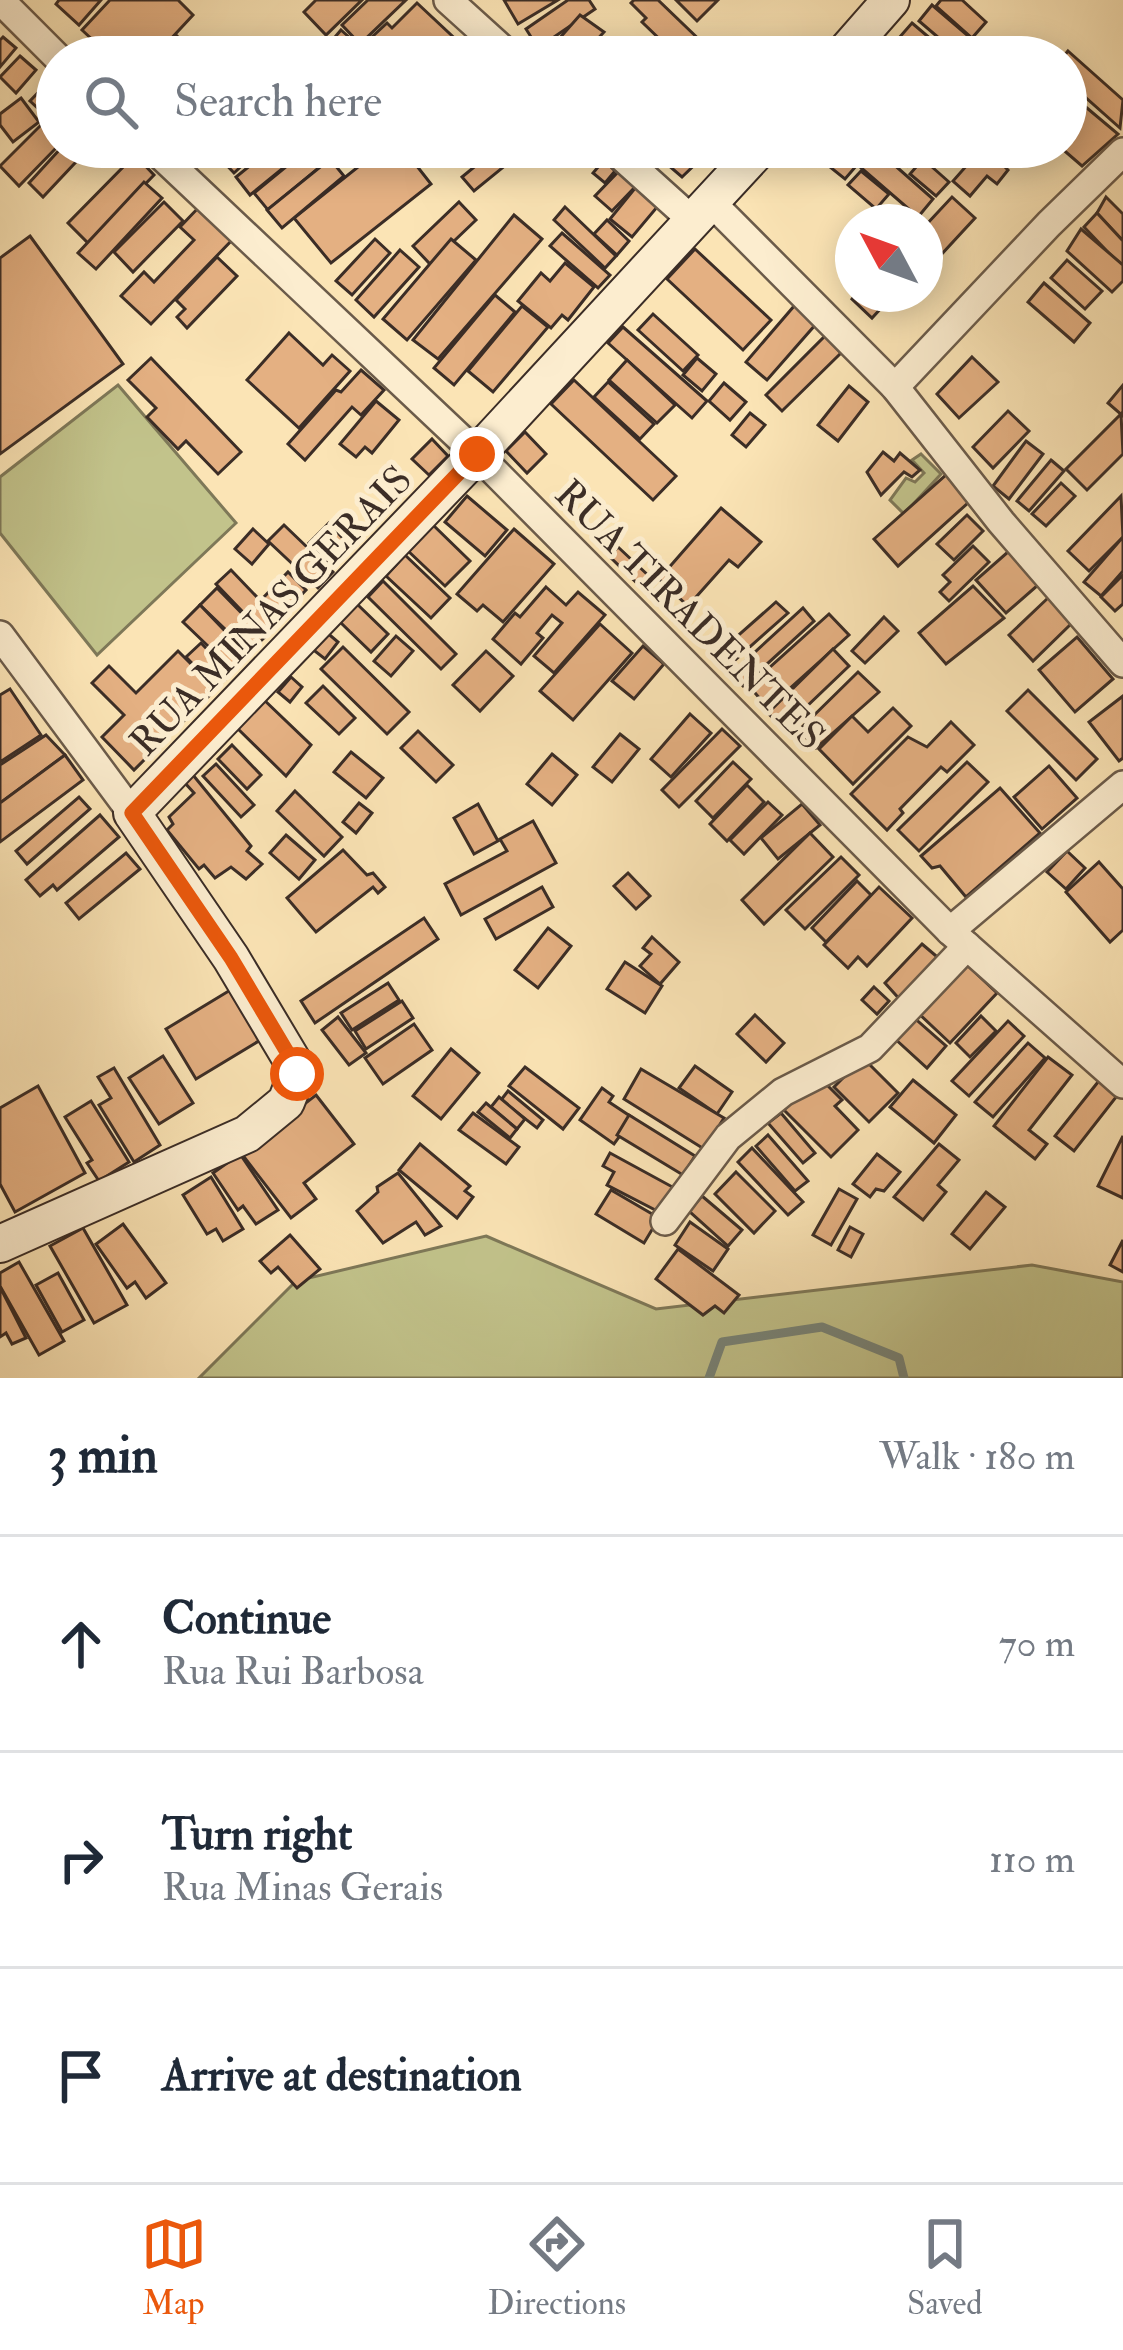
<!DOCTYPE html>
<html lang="en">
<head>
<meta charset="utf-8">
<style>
	:root { --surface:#fff; --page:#f6f6f7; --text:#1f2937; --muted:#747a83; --line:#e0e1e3; --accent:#ea580c }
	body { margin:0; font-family:"IM FELL Double Pica",serif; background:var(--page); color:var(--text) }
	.compass { position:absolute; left:835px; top:204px; width:108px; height:108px; border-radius:50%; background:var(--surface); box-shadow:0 6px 30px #0003; rotate:311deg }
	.stop { position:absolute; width:36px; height:36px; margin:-27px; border:9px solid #ea580c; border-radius:50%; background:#fff }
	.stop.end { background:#ea580c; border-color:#fff; box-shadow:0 3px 12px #0008 }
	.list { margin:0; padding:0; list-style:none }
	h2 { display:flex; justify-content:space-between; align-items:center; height:156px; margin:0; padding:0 48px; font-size:51px }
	h2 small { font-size:39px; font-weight:400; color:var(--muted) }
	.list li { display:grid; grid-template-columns:78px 1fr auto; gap:36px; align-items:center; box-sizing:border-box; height:216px; padding:0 48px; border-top:3px solid var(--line) }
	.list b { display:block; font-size:45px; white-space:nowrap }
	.list p { margin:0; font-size:39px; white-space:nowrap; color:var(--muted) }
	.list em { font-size:39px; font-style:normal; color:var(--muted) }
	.icon { flex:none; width:66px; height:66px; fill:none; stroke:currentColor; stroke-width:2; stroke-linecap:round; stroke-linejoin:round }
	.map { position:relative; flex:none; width:1123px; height:1378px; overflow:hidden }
	.search { position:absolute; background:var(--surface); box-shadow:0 6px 30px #0003; left:36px; right:36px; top:36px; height:132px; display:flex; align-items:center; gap:30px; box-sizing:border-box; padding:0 42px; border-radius:66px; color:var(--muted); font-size:45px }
	.sheet { height:804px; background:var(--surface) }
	nav { display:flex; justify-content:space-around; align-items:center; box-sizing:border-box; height:168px; border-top:3px solid var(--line); background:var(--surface); font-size:33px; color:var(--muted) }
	nav a { display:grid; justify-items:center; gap:6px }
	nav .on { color:var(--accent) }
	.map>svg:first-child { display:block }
	.green { fill:#c2c38b; stroke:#7e7858; stroke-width:3 }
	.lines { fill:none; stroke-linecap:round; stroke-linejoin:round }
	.stream { stroke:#778479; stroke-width:9 }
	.building { fill:#e4b082; stroke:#3b2d26; stroke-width:3 }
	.street-casing { stroke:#6b5b4a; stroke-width:32 }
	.secondary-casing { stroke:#3b2d26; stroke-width:40 }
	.street { stroke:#fcedcf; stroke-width:27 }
	.secondary { stroke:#fcedcf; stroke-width:36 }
	.route { stroke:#ea580c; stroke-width:15 }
	.labels { text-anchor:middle; stroke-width:10; stroke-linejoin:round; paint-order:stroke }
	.street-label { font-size:39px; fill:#3b2d26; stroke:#fcedcf }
</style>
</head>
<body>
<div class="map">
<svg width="1123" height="1378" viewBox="0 0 1123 1378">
	<rect width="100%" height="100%" fill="#fbe4b5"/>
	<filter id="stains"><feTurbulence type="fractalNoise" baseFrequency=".00167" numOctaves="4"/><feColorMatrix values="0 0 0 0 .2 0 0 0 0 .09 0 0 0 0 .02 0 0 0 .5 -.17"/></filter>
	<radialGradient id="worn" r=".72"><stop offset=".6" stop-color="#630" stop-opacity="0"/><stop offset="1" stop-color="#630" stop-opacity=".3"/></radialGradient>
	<g class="green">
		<polygon points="118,385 236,523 97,655 0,533 0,477"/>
		<polygon points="921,454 941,474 904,514 890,500 906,478 915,482 924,473 912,460"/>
		<polygon points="486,1236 656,1309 1032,1265 1123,1282 1123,1378 199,1378 296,1281"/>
	</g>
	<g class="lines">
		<polyline class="stream" points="709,1378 722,1342 822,1327 899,1358 904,1378"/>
	</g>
	<g class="building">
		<polygon points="59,0 101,0 79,25 56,4"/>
		<polygon points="110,0 178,0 193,15 154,57 111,57 82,30"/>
		<polygon points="316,0 362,0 326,35 304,12"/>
		<polygon points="368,0 406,0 360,44 342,25"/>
		<polygon points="504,0 558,0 518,24"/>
		<polygon points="568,0 589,0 595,9 538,48 526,29"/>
		<polygon points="634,0 658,0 709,49 701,57 673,57 675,54 642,22 646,18 631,3"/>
		<polygon points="676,0 718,0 697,21"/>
		<polygon points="941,0 962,0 986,22 972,38 936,6"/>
		<polygon points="417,3 465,48 455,57 388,57 391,54 372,37 387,23 392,28"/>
		<polygon points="932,5 980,46 971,57 961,57 919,21"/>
		<polygon points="580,15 604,32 592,45 604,54 543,57"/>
		<polygon points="912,23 952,57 903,57 891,47"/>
		<polygon points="341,30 360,47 354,53 358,57 327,57 329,54 324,50"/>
		<polygon points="176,35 195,54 155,57"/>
		<polygon points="3,37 16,48 0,67 0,40"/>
		<polygon points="1016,42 1035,57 1003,57"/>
		<polygon points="253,45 263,56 239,57"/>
		<polygon points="1068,51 1123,100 1120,128 1066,80 1066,57 1063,57"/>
		<polygon points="20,56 36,70 16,93 0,77"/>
		<polygon points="57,73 57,126 30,101"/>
		<polygon points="21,98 39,122 13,142 0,125 0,114"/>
		<polygon points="1075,98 1118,134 1082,166 1060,147 1066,147 1066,110"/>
		<polygon points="45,121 57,133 57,147 19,186 0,166"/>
		<polygon points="62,147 90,147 43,197 29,183"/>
		<polygon points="106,147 131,147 134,150 122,163"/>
		<polygon points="225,147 262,147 234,173 217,155"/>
		<polygon points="273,147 309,147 250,195 236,177"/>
		<polygon points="310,147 344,147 268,210 254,193"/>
		<polygon points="383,147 402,147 431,184 331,263 294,218"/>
		<polygon points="528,147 474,191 462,177 484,159 476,147"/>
		<polygon points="647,147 713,147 682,177"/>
		<polygon points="805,147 835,147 857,165 845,179"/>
		<polygon points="837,147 874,147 933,199 918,217"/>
		<polygon points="886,147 918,147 921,150 907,166"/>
		<polygon points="983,147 998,147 1011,158 1004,166 1008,170 997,184 987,176 970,196 953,181"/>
		<polygon points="135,155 154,175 88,243 68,223"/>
		<polygon points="330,159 344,176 282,228 267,210"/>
		<polygon points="923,159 949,182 936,196 910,174"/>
		<polygon points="604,160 615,171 605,183 593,173"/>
		<polygon points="619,171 635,187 612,211 595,196"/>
		<polygon points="861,171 889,194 876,209 848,185"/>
		<polygon points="144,182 162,198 96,269 78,253"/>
		<polygon points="636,187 658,206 632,237 610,219"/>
		<polygon points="952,197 975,218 928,269 925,226"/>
		<polygon points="1106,197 1123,214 1123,241 1097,213"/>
		<polygon points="164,202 183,221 133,272 114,252"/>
		<polygon points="459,202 476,220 430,264 413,246"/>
		<polygon points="200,206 234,238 151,324 121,296 144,272 154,282 194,240 180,227"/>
		<polygon points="565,207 616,256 605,268 554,220"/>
		<polygon points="1097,213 1123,241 1123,268 1084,227"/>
		<polygon points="514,215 542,239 438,359 413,340"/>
		<polygon points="607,220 629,241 617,255 594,234"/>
		<polygon points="1081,229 1123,265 1123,281 1112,292 1067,251"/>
		<polygon points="562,233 610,275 598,288 550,246"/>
		<polygon points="30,236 123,364 0,454 0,258"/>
		<polygon points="375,239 390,253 352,295 336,281"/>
		<polygon points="451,239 476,260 407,340 383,319"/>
		<polygon points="695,249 771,320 743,350 667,279"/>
		<polygon points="400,250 419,267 374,317 356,300"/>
		<polygon points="217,257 237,276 187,328 177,317 185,309 176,300"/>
		<polygon points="1067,260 1102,291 1085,309 1051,278"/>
		<polygon points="565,263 594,287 568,320 562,315 551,328 518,301 541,273 550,281"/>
		<polygon points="1044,283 1090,323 1074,342 1028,302"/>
		<polygon points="856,294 894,294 872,318 852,299"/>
		<polygon points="495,295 515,312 454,385 434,368"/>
		<polygon points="795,305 816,324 767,380 746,362"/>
		<polygon points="522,306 548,327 493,392 468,371"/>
		<polygon points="653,314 698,355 683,371 638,330"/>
		<polygon points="623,327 707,401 692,418 608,343"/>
		<polygon points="289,333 323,365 332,355 350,371 299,428 247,380"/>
		<polygon points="825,336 841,353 782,411 766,395"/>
		<polygon points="972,357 998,382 959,418 937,394"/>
		<polygon points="151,358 241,452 218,474 186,441 178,449 147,417 156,408 128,380"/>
		<polygon points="697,358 716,374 702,391 683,375"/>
		<polygon points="627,360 675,405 657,423 609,380"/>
		<polygon points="361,370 384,390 361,415 352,407 305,460 288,444 336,390 341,392"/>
		<polygon points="574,380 676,476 653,500 551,404"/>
		<polygon points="608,382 654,424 640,439 594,397"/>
		<polygon points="724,383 746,402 730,420 709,401"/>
		<polygon points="1123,385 1123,416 1108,403"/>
		<polygon points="849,386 868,402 838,441 818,425"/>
		<polygon points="376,401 399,420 372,453 365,447 356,457 340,444"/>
		<polygon points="1008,411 1029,431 993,468 973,447"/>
		<polygon points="750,413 765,425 746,447 732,435"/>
		<polygon points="1121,414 1123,454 1087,490 1066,469"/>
		<polygon points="525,432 546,454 527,473 506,451"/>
		<polygon points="432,439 448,456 429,475 412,459"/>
		<polygon points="1026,441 1043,454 1009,499 993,486"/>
		<polygon points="883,452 894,461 900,453 920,470 912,477 904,472 881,495 867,472"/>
		<polygon points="1051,460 1064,471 1029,511 1017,501"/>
		<polygon points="946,475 969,502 898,566 874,539"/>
		<polygon points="1061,483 1075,496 1046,526 1032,514"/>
		<polygon points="467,496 507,530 485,556 445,522"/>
		<polygon points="1121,496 1123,537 1089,571 1068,551"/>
		<polygon points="721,508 761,542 738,567 729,560 688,606 659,579"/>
		<polygon points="967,515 983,531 954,560 937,544"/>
		<polygon points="329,523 349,545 328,564 309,543"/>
		<polygon points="431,523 470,561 445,586 406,549"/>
		<polygon points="284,525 333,572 318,588 268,541"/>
		<polygon points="253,529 269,544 252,564 235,549"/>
		<polygon points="514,529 554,564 503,622 483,605 477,611 457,594"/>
		<polygon points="1123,537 1123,571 1101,596 1084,582"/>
		<polygon points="1017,544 1046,578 1006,613 976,580"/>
		<polygon points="973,546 989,562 949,601 940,592 950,582 943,575"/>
		<polygon points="618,547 650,577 641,587 609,556"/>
		<polygon points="405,555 450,598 431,618 386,576"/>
		<polygon points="231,570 277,618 262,632 216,584"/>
		<polygon points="288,572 306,590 282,615 263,598"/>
		<polygon points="1123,575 1123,604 1115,611 1101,597"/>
		<polygon points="383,581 456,654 441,669 368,597"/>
		<polygon points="973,586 1004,618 946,664 919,633"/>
		<polygon points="546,587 566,605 578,592 605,615 554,673 534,656 562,623 552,615 537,633 543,638 521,664 493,639 515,613 520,617"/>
		<polygon points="217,588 265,637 249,652 200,605"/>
		<polygon points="1049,597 1073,622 1033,661 1009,635"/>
		<polygon points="776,602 788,613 725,669 715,656"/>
		<polygon points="357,604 388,634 371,652 340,622"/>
		<polygon points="200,605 248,655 233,670 183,622"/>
		<polygon points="803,608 814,621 743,686 731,674"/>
		<polygon points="829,614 849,635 768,708 749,686"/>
		<polygon points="884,617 898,631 865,663 852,651"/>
		<polygon points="600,624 632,653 573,720 540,691"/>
		<polygon points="325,631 338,642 325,659 311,648"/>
		<polygon points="396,636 413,651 391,676 374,661"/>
		<polygon points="1077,637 1113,679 1075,712 1039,670"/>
		<polygon points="201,643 231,674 216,688 186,657"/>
		<polygon points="643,646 664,664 634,699 612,681"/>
		<polygon points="343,647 409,712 387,734 321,669"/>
		<polygon points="833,649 849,666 783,729 768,713"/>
		<polygon points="178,651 216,689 134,770 102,737 124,715 92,683 109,666 136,693"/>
		<polygon points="486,651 513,676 480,711 453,685"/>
		<polygon points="858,672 879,692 816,748 799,730"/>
		<polygon points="291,677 302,687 290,702 278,692"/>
		<polygon points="323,686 355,718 339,734 306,703"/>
		<polygon points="10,689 41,735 0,762 0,695"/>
		<polygon points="1028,690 1097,759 1076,780 1007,711"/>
		<polygon points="1123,696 1123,758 1119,761 1089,722"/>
		<polygon points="261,697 311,745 286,776 235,726"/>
		<polygon points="893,708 911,726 853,784 819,749 852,716 868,732"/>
		<polygon points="690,714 711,733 671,777 651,759"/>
		<polygon points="951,722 974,745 947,772 941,767 900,809 903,813 887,830 851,794 908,737 927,747"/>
		<polygon points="722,729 740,746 679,807 662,790"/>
		<polygon points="418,731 453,765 436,782 401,748"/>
		<polygon points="620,734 639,749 612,782 593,767"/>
		<polygon points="46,735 65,755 0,803 0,765"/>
		<polygon points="232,745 261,775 247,789 218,759"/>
		<polygon points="351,752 383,778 366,798 334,772"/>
		<polygon points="552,754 577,775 552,805 527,784"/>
		<polygon points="65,755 83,780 0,842 0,803"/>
		<polygon points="733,762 751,779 713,818 696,801"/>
		<polygon points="967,762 988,782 919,851 898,830"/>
		<polygon points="216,764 254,805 241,817 203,776"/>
		<polygon points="1049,766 1077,798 1042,829 1014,797"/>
		<polygon points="193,775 251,846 247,851 262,864 246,879 231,867 215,878 204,865 199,869 167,830 173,824 169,817 194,793 185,783"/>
		<polygon points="747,785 764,802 727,841 710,824"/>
		<polygon points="1000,788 1040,833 966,897 940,866 932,868 921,856"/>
		<polygon points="295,791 342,837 324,856 277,811"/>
		<polygon points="79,797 90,809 27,864 16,851"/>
		<polygon points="768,802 782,815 744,854 730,840"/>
		<polygon points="359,803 372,813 356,833 343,822"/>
		<polygon points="478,804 498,841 474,854 454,818"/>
		<polygon points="802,804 820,825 778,859 761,838"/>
		<polygon points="100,815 119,837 57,890 53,885 40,896 26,880"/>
		<polygon points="533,821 556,863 461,915 445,884 507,851 500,839"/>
		<polygon points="810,833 833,857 764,924 742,900"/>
		<polygon points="286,835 315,860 299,879 270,853"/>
		<polygon points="343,850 367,875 373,873 385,887 378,893 373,887 316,932 287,898"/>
		<polygon points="1067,851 1085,868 1066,889 1047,872"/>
		<polygon points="126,853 140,869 79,919 66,903"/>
		<polygon points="841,857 859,875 805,929 786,910"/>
		<polygon points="1099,862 1123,889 1123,930 1110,942 1066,892"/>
		<polygon points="628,873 650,896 636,909 614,886"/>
		<polygon points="857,881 871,895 826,942 812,928"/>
		<polygon points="542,887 553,907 496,939 485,919"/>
		<polygon points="879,887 912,918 867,966 858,957 848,968 824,945"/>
		<polygon points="424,918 438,939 315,1023 301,1001"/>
		<polygon points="548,928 571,946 538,988 515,970"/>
		<polygon points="652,937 679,962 660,984 640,966 651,954 643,948"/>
		<polygon points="922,944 942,961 903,1003 885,983"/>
		<polygon points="963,961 997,993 950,1043 916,1011"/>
		<polygon points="625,962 662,986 645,1013 607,989"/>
		<polygon points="388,983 399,1000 352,1030 341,1013"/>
		<polygon points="237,986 267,1036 196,1079 166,1029"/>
		<polygon points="874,987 889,1001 877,1014 862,1000"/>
		<polygon points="402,1001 413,1018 366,1049 355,1031"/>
		<polygon points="755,1015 784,1043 766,1062 737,1034"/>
		<polygon points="912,1016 946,1046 927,1068 893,1037"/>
		<polygon points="981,1016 996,1031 970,1057 956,1043"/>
		<polygon points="338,1017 366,1053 349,1065 322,1030"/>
		<polygon points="1008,1021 1024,1036 969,1096 952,1081"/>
		<polygon points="414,1024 432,1050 383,1084 365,1058"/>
		<polygon points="1028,1043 1045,1058 993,1117 975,1102"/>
		<polygon points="451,1049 479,1073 441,1119 413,1096"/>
		<polygon points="163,1056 193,1103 159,1124 129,1078"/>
		<polygon points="1048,1057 1072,1075 1029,1130 1047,1144 1035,1159 994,1126"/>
		<polygon points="863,1058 898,1093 869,1122 834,1087"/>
		<polygon points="695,1066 732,1092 717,1114 679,1088"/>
		<polygon points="525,1067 579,1108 563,1129 509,1086"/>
		<polygon points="114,1068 160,1145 134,1162 99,1105 111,1098 98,1077"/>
		<polygon points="641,1069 724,1118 704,1149 624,1099"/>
		<polygon points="818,1076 842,1100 835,1106 858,1130 831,1157 784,1110"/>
		<polygon points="1102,1077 1120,1092 1074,1151 1055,1136"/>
		<polygon points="913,1080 956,1115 934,1143 890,1107"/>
		<polygon points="38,1086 85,1173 15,1212 0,1184 0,1108"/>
		<polygon points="602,1088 613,1096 609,1102 633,1118 614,1144 580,1120"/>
		<polygon points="508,1091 543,1120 537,1128 501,1100"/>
		<polygon points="316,1095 354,1144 304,1183 316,1199 291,1218 241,1153"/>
		<polygon points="499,1097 525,1119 517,1129 491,1107"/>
		<polygon points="91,1101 129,1162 99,1181 87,1163 92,1160 65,1117"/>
		<polygon points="486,1103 517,1129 510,1138 478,1112"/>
		<polygon points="473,1113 519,1147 506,1164 459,1130"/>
		<polygon points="781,1113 815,1153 803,1163 768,1123"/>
		<polygon points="629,1115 695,1156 683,1175 617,1135"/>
		<polygon points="768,1135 808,1181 795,1191 756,1146"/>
		<polygon points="1123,1136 1123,1198 1098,1186"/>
		<polygon points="420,1144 470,1186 465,1191 473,1197 457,1218 399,1170"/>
		<polygon points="939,1144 959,1160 938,1185 946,1192 923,1220 894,1197"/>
		<polygon points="752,1148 803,1202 788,1215 738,1162"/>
		<polygon points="610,1153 678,1190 665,1215 607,1185 614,1172 603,1166"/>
		<polygon points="240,1154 278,1210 256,1224 243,1206 238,1210 213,1173"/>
		<polygon points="877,1154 900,1172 884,1191 876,1189 870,1197 853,1184"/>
		<polygon points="736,1172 775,1211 754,1233 715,1194"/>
		<polygon points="398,1173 441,1226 425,1235 416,1222 383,1243 357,1211 378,1192 377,1187"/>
		<polygon points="211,1177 243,1229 223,1241 216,1229 207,1234 183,1195"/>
		<polygon points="839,1189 857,1199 831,1245 813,1235"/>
		<polygon points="611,1190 659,1218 644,1243 596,1214"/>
		<polygon points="986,1192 1005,1207 970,1249 952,1234"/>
		<polygon points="702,1196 742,1230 728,1246 689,1211"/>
		<polygon points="690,1222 728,1249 713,1271 675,1245"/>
		<polygon points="123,1224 166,1283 146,1298 135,1282 127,1288 96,1244"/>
		<polygon points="850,1227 863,1234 851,1257 838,1250"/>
		<polygon points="83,1228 127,1305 94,1323 50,1246"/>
		<polygon points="290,1235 320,1269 297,1288 278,1267 271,1273 260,1261"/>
		<polygon points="1123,1240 1123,1272 1110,1265"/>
		<polygon points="678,1249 739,1295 724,1313 715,1306 703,1315 656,1279"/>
		<polygon points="19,1262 64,1341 39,1355 0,1286 0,1273"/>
		<polygon points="58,1273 84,1320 62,1332 36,1285"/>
		<polygon points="0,1287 26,1338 12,1344 6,1333 0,1337"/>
	</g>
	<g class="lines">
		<defs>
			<g id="street">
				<polyline points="0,0 57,57"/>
				<polyline points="448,0 511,57"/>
				<polyline points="152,147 477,454 950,931 1123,1084"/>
				<polyline points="611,147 692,220"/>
				<polyline points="712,203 895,387 1001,522 1123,663"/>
				<polyline points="895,387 1049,224 1123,152"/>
				<polyline points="0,635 132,813"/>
				<polyline points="950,931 1123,785"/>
				<polyline points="665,1221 728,1137 783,1092 870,1048 967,946"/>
			</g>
			<g id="secondary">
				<polyline points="841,57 891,0"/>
				<polyline points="0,1244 247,1134 286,1102 297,1074 293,1062 231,958 132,813 477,454 761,147"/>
			</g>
		</defs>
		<use href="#street" class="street-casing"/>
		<use href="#secondary" class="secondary-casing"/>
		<use href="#street" class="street"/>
		<use href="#secondary" class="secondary"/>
	</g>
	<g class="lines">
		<polyline class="route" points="297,1074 293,1062 231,958 132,813 477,454"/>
	</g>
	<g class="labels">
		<g class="street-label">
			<text transform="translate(270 610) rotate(-46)" y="14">RUA MINAS GERAIS</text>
			<text transform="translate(691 614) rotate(45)" y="14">RUA TIRADENTES</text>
		</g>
	</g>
	<rect width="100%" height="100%" filter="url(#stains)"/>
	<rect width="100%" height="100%" fill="url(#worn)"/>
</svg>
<svg class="compass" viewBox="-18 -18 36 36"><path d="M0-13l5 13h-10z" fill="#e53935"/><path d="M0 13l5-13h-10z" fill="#747a83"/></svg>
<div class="stop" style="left:297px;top:1074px"></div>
<div class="stop end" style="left:477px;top:454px"></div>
<div class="search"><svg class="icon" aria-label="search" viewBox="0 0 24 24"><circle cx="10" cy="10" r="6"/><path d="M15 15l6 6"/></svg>Search here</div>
</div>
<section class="sheet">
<h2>3 min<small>Walk · 180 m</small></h2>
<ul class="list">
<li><svg class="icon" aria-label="ahead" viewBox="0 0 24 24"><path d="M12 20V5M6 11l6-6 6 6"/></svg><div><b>Continue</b><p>Rua Rui Barbosa</p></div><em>70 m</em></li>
<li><svg class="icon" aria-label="right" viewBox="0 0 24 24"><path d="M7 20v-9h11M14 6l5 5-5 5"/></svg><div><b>Turn right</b><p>Rua Minas Gerais</p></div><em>110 m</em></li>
<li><svg class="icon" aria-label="arrive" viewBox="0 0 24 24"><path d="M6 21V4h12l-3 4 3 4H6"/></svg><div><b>Arrive at destination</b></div></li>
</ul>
</section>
<nav>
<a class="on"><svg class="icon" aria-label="map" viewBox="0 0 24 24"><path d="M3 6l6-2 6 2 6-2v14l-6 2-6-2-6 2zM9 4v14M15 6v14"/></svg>Map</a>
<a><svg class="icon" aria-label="directions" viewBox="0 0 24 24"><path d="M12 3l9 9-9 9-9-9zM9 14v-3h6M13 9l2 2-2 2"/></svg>Directions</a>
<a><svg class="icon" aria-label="saved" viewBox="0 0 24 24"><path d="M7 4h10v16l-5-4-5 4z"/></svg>Saved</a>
</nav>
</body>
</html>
